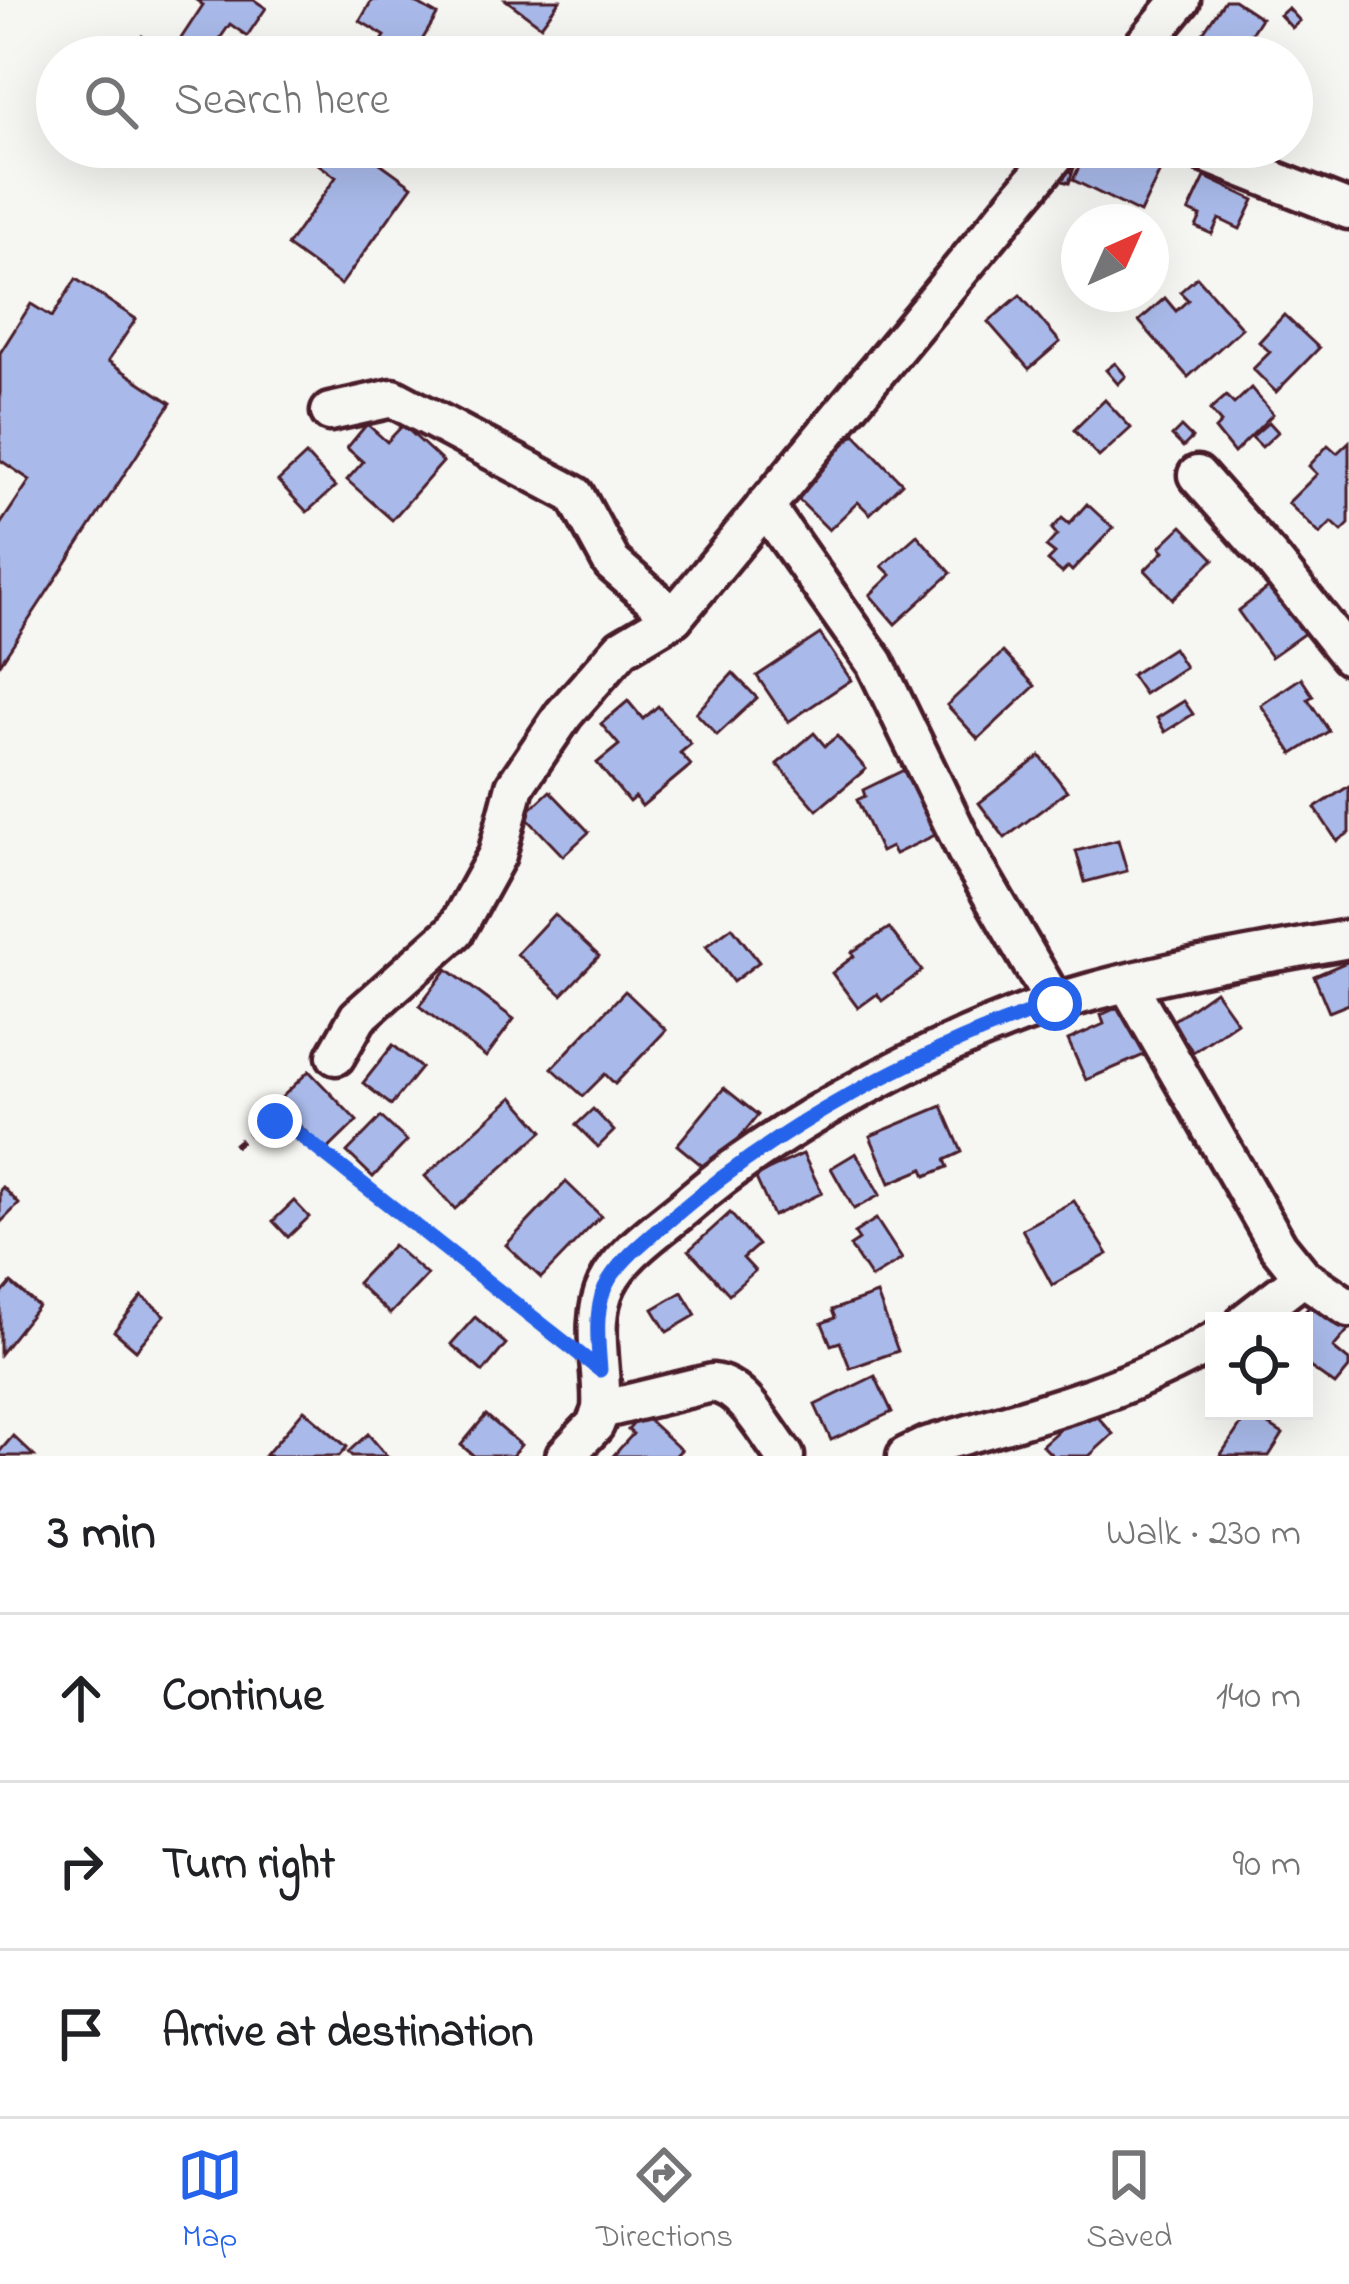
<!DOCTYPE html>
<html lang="en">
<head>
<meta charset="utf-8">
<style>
	:root { --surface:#fff; --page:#f6f6f6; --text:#202124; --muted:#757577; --line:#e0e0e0; --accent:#2563eb }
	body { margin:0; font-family:"Indie Flower",sans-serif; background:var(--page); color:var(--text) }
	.controls { position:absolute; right:36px; bottom:36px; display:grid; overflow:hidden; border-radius:0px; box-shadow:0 12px 48px #0002 }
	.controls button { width:108px; height:108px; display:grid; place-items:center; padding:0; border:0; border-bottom:3px solid var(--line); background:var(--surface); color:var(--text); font:60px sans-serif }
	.compass { position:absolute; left:1061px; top:204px; width:108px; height:108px; border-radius:50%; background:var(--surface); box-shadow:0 12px 48px #0002; rotate:45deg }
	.stop { position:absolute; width:36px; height:36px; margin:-27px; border:9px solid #2563eb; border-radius:50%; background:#fff }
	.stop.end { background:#2563eb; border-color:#fff; box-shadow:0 3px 12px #0008 }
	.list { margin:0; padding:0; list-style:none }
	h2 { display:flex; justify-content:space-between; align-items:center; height:156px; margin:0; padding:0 48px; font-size:51px }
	h2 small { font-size:39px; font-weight:400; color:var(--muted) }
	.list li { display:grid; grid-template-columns:78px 1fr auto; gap:36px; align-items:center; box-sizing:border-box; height:168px; padding:0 48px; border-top:3px solid var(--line) }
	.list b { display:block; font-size:45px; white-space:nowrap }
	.list em { font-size:39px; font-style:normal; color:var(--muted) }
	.icon { flex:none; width:66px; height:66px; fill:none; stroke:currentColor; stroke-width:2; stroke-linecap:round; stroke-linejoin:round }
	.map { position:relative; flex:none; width:1349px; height:1456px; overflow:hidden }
	.search { position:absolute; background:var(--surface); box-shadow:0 12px 48px #0002; left:36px; right:36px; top:36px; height:132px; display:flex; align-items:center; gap:30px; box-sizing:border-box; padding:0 42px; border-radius:66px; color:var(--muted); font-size:45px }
	.sheet { height:660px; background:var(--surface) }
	nav { display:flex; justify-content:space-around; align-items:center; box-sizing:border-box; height:168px; border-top:3px solid var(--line); background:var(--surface); font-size:33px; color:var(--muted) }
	nav a { display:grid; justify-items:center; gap:6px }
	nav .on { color:var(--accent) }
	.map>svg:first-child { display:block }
	.building { fill:#a9baea; stroke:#4a1f2b; stroke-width:3 }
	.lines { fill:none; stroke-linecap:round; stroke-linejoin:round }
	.minor-casing { stroke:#4a1f2b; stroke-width:45 }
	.path { stroke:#4a1f2b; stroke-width:6; stroke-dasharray:9 9; stroke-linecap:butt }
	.minor { stroke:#f6f6f2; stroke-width:36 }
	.route { stroke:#2563eb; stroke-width:15 }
</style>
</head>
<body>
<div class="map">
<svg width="1349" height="1456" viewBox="0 0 1349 1456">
	<rect width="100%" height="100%" fill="#f6f6f2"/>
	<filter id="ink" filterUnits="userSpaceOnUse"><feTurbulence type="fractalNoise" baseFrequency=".00833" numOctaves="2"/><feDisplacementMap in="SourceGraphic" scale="24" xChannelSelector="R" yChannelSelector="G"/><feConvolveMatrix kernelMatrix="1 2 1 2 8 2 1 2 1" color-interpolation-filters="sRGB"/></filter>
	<g filter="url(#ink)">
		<g class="building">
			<polygon points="196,0 254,0 266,8 247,36 230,24 207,57 128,57 142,36 170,55 203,5"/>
			<polygon points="372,0 411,0 437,15 412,57 372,57 385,36 360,21"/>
			<polygon points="506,0 560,0 541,26"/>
			<polygon points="1225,0 1234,0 1261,18 1236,57 1210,57 1194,46"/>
			<polygon points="1288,8 1300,21 1292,28 1280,15"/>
			<polygon points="331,147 358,147 412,186 341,285 287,246 336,177 318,164"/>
			<polygon points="1088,147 1112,147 1131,156 1136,147 1146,147 1167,157 1140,213 1073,180"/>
			<polygon points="1071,149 1079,152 1069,183 1060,180"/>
			<polygon points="1205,177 1254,200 1240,229 1219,219 1212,234 1196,227 1201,216 1189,211"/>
			<polygon points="1197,277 1242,328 1188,377 1139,321 1165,298 1176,311 1188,300 1180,292"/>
			<polygon points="76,279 136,319 108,361 171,403 0,664 0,525 30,480 0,460 0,353 31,304 52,317"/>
			<polygon points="1020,295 1060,342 1029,369 988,322"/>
			<polygon points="1284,315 1319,348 1276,392 1253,369 1270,352 1259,342"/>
			<polygon points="1115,363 1126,376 1118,384 1106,370"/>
			<polygon points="1251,388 1273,414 1234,453 1215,429 1221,423 1210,410 1226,396 1234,404"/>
			<polygon points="1105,400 1131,428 1099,457 1074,430"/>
			<polygon points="1269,422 1278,432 1262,447 1252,437"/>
			<polygon points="367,424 387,442 403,425 443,462 392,520 347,480 363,462 347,448"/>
			<polygon points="1181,427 1192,438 1183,447 1172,436"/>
			<polygon points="855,434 902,483 870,514 858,502 829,530 793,494"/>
			<polygon points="1349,442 1349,524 1342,531 1332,522 1320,534 1288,503 1317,474 1309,466 1328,445 1337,453"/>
			<polygon points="306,455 335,487 307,512 278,481"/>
			<polygon points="1087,504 1113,528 1072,571 1068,567 1062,573 1048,561 1055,554 1046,547 1057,535 1052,529 1062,518 1069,524"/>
			<polygon points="1182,526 1214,559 1173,599 1145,570 1164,551 1160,547"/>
			<polygon points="917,535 951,573 895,624 870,595 891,575 882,566"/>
			<polygon points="1271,586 1305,633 1271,657 1238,611"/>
			<polygon points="820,634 851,680 788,722 757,676"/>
			<polygon points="1173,648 1185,667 1144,694 1131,675"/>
			<polygon points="1003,652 1035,686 978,739 947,705"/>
			<polygon points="733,673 757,698 717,735 696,713"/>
			<polygon points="1301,678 1313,696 1308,699 1329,731 1293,754 1261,705"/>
			<polygon points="628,701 643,719 658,706 691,744 680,753 691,765 642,806 635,797 629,802 597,763 619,745 601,724"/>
			<polygon points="1184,701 1193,714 1165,732 1157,718"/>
			<polygon points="814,733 825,746 837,736 866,769 817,810 777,764"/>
			<polygon points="1040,756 1067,791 1005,838 979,803"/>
			<polygon points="904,770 935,835 895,854 891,847 881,852 857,800 865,796 863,790"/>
			<polygon points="1349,786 1349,833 1337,841 1315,808"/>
			<polygon points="550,791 589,832 563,856 524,815"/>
			<polygon points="1118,840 1127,871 1085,882 1076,851"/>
			<polygon points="554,914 599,956 562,995 517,954"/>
			<polygon points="732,927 759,962 733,982 706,946"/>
			<polygon points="889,928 922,971 882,1001 877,994 858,1008 832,973 854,956 852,952"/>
			<polygon points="1349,961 1349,1004 1329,1012 1314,976"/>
			<polygon points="447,969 514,1019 486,1057 419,1006"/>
			<polygon points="625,991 666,1030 615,1084 605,1074 583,1096 552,1068"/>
			<polygon points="1215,991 1237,1022 1193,1052 1171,1022"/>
			<polygon points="1130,1002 1151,1052 1086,1080 1068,1040 1104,1024 1101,1015"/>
			<polygon points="393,1045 421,1068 391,1105 363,1083"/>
			<polygon points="309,1071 357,1121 325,1152 277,1102"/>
			<polygon points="724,1088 758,1115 711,1173 677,1145"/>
			<polygon points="513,1097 543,1131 455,1209 425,1176"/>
			<polygon points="942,1106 962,1152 945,1160 948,1167 926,1176 923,1169 890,1183 870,1136"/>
			<polygon points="593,1109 614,1131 598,1147 576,1125"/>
			<polygon points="381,1117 407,1141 373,1177 347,1152"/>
			<polygon points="856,1153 880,1195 854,1209 831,1168"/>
			<polygon points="803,1154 822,1193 773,1216 755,1176"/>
			<polygon points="566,1182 601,1216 541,1278 506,1245"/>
			<polygon points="3,1187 19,1204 0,1223 0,1190"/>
			<polygon points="294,1201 309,1217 288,1237 273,1221"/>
			<polygon points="1074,1201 1108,1254 1052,1285 1022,1229"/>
			<polygon points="730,1213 758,1245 743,1258 755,1271 729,1294 689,1250"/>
			<polygon points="876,1219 902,1259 871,1278 850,1246 859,1240 854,1233"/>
			<polygon points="393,1245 427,1275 390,1314 357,1283"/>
			<polygon points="11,1283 38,1306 0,1354 0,1296"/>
			<polygon points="682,1292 696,1315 667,1332 653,1309"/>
			<polygon points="877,1294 898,1351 850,1368 840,1342 831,1345 822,1323 835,1318 832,1310"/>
			<polygon points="1320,1294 1349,1318 1349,1329 1333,1348 1349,1361 1349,1368 1335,1385 1304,1363 1304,1321 1297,1321"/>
			<polygon points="142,1296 165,1315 136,1350 114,1331"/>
			<polygon points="475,1317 506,1344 483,1372 451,1344"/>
			<polygon points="875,1376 892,1412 831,1440 815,1405"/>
			<polygon points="1087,1405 1113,1434 1089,1456 1053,1456 1042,1445"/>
			<polygon points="304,1410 347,1447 339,1456 265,1456"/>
			<polygon points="1249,1412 1283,1434 1269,1456 1220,1456"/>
			<polygon points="642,1414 681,1450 675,1456 613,1456 633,1434 628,1430"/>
			<polygon points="486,1415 521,1445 512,1456 474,1456 461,1445"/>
			<polygon points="368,1434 387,1456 352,1456 348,1452"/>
			<polygon points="13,1436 34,1456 0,1456 0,1451"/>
		</g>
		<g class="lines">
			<defs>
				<g id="minor">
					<polyline points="1134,57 1181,0"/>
					<polyline points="1190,147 1349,210"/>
					<polyline points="330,412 393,398 575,495 612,563 674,617"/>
					<polyline points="1197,475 1274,562 1349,656"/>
					<polyline points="765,506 875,663 966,851 1055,1004"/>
					<polyline points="1128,984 1278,1246 1303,1277 1349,1308"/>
					<polyline points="336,1056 358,1017 455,931 497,855 515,786 564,714 622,648 674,617 1062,147"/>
					<polyline points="1246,1321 1303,1277"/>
					<path d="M601,1410L712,1383C744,1386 766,1433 785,1456"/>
					<path d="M565,1456L595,1425L601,1410C604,1369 588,1323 607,1284C621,1254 659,1229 684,1208C785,1119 961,1028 1091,992C1175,969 1263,954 1349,939"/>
					<path d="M906,1456L927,1446C1023,1418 1127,1393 1214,1341"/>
				</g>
			</defs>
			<use href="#minor" class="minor-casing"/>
			<path class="path" d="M234,1146C253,1131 265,1117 291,1128L566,1344"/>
			<use href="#minor" class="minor"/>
		</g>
	</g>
	<g class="lines" filter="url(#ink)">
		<path class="route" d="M275,1121L291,1128L600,1370C598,1342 593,1305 609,1280C623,1258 647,1239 667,1222C778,1126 916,1051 1055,1004"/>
	</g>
</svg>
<div class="controls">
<button><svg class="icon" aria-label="locate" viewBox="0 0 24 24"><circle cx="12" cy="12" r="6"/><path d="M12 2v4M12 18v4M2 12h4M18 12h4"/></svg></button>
</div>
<svg class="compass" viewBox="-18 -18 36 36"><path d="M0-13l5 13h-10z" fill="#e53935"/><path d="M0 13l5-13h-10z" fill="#757577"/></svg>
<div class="stop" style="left:1055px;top:1004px"></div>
<div class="stop end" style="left:275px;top:1121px"></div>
<div class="search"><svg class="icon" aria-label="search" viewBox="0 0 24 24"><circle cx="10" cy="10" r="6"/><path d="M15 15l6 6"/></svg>Search here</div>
</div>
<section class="sheet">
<h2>3 min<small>Walk · 230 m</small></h2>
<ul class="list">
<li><svg class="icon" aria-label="ahead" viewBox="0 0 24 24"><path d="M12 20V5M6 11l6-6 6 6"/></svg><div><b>Continue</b></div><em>140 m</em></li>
<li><svg class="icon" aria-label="right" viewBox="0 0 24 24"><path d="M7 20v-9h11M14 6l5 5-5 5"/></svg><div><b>Turn right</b></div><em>90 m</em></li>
<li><svg class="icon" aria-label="arrive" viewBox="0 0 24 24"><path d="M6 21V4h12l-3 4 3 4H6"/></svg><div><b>Arrive at destination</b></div></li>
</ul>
</section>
<nav>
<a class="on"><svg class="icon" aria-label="map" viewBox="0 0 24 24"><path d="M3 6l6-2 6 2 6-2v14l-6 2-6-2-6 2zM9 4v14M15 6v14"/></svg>Map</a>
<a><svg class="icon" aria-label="directions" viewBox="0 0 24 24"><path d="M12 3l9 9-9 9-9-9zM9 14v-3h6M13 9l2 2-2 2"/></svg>Directions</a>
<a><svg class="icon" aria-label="saved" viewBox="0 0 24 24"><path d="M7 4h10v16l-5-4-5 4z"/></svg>Saved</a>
</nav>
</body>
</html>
